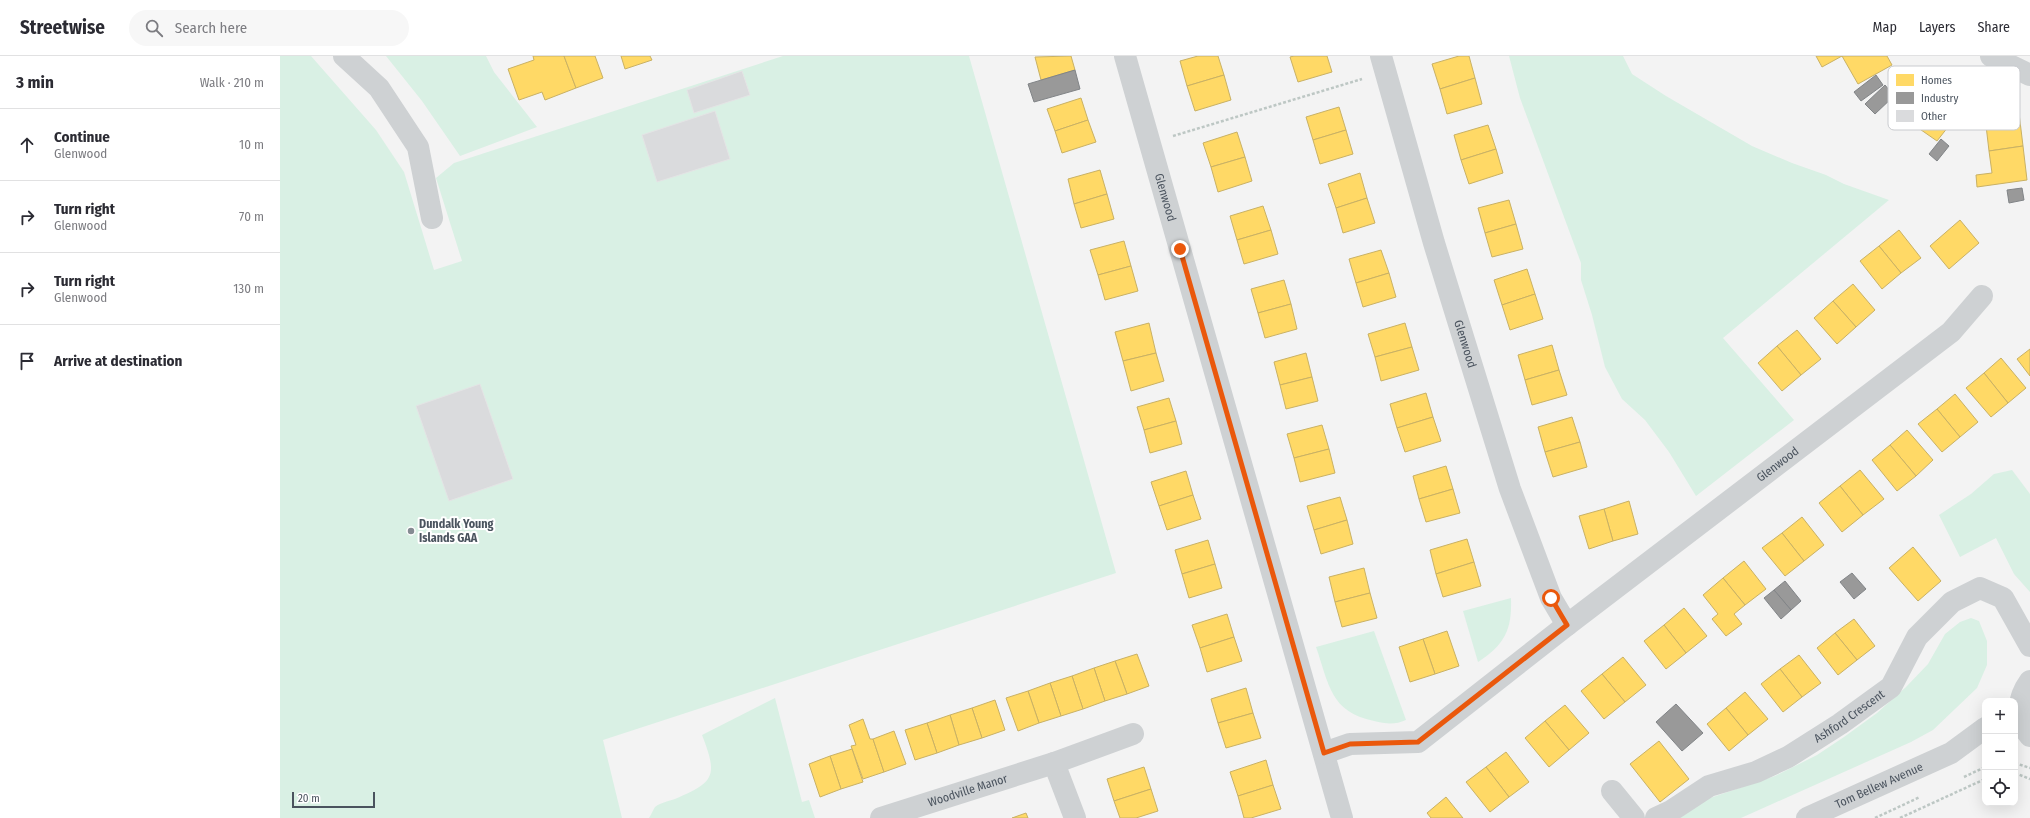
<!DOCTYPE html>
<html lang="en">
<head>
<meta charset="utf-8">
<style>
	:root { --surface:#fff; --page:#f7f7f7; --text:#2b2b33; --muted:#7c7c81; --line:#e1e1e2 }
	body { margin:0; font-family:"Fira Sans Condensed",sans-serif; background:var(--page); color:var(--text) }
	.controls { position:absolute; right:12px; bottom:12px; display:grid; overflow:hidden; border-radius:8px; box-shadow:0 4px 16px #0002 }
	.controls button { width:36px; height:36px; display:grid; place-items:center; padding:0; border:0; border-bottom:1px solid var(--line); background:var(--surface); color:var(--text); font:20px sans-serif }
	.scale { position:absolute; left:12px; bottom:10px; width:83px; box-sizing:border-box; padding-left:4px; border:2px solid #4a535e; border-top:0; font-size:11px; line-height:14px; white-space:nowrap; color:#4a535e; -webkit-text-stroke:3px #fff; paint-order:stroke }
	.stop { position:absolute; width:12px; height:12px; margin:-9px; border:3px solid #ea580c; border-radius:50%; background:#fff }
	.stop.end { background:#ea580c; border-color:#fff; box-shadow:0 1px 4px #0008 }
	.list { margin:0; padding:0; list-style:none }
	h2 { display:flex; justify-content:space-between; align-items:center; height:52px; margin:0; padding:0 16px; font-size:17px }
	h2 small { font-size:13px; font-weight:400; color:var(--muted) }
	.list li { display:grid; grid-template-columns:26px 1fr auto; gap:12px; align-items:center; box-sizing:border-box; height:72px; padding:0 16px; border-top:1px solid var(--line) }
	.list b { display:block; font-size:15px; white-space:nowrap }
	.list p { margin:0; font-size:13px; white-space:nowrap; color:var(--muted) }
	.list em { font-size:13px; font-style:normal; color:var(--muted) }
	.icon { flex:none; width:22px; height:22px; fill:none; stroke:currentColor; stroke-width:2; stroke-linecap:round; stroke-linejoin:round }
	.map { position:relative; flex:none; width:1750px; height:762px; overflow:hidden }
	header { display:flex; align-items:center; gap:24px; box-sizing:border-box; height:56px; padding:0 20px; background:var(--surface); border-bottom:1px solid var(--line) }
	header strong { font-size:19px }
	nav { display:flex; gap:22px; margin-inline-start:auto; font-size:14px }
	.search { width:280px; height:36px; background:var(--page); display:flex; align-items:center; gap:10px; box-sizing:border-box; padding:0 14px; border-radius:22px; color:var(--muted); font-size:15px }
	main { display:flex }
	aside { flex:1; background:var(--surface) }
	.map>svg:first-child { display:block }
	.green { fill:#d9f0e4 }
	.homes { fill:#ffd966; stroke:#c9b164 }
	.industry { fill:#999; stroke:#818487 }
	.building { fill:#dadbdd; stroke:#e4e4e5 }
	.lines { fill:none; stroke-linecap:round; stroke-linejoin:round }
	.path { stroke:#bdc7c4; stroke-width:2.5; stroke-dasharray:3 2; stroke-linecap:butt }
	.minor { stroke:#ced1d3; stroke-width:22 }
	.route { stroke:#ea580c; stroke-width:5 }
	.poi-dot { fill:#858b92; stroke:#fff; stroke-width:1.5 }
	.labels { text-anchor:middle; stroke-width:4; stroke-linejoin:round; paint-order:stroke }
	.street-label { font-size:12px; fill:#4a535e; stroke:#fff }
	.poi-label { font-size:12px; font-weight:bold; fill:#4a535e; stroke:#fff; text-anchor:start }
	.key { fill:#fff; stroke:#c9cbcf; stroke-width:1 }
	.key-label { font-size:11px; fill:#4a535e }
</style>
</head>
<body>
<header>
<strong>Streetwise</strong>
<div class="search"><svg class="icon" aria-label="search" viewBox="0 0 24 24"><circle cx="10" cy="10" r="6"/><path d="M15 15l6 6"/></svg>Search here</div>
<nav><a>Map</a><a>Layers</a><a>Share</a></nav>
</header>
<main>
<aside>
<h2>3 min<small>Walk · 210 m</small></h2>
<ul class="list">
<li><svg class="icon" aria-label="ahead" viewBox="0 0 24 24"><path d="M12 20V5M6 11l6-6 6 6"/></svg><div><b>Continue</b><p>Glenwood</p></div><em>10 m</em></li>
<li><svg class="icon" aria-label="right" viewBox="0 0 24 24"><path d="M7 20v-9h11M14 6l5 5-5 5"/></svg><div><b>Turn right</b><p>Glenwood</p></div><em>70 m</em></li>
<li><svg class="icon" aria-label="right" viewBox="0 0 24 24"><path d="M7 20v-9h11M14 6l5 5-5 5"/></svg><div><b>Turn right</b><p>Glenwood</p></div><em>130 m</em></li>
<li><svg class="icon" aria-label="arrive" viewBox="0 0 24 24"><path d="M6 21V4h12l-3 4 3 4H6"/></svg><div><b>Arrive at destination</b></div></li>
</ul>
</aside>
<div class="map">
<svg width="1750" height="762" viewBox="0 0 1750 762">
	<rect width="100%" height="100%" fill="#f3f3f3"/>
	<g class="green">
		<polygon points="0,0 31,0 96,74 124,116 154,214 182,205 156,122 174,107 503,0 689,0 836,517 323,684 342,762 0,762"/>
		<polygon points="106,0 206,0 214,16 257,71 180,100 142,45"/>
		<polygon points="1229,0 1343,0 1352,18 1386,40 1472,90 1512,107 1546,119 1564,128 1609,144 1443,282 1514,364 1416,440 1389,396 1365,364 1342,343 1325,311 1312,259 1301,224 1301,207 1240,42"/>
		<polygon points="1732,414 1750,438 1750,536 1734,518 1716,482 1680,501 1659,459 1691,438 1714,418"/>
		<path d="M1231,542C1232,574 1225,588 1198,606L1183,555Z"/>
		<polygon points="1691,562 1699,565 1707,585 1707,609 1697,632 1653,674 1631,686 1461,762 1400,762 1427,743 1495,720 1537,699 1564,681 1597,657 1626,631 1648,608 1665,578 1680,566"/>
		<path d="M1094,575L1126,664C1115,669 1106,668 1094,665C1050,656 1049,628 1036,591Z"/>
		<path d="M495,642L522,746L529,744L535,762H369C371,759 373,754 375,751C380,747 389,745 395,743C435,726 438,720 422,679Z"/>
	</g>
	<g class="homes">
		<polygon points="253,0 284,0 296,32 265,44 262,36 239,44 228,13 254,4"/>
		<polygon points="284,0 315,0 323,22 296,32"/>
		<polygon points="341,0 370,0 372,4 345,13"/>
		<polygon points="791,0 795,14 761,24 755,1"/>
		<polygon points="918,0 938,0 944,19 907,30 900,5"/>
		<polygon points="1014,0 1047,0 1052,16 1018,26 1010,1"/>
		<polygon points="1179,0 1189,0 1195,22 1160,33 1152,8"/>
		<polygon points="1536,0 1562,0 1542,11"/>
		<polygon points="1562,0 1607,0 1612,9 1578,28"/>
		<polygon points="944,19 951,44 915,55 907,30"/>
		<polygon points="1195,22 1202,48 1167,58 1160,33"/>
		<polygon points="1656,40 1679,57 1657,85 1634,69"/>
		<polygon points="801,42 808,64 775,75 767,53"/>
		<polygon points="1059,51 1066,74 1033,84 1026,61"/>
		<polygon points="1739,57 1743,90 1709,95 1705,61"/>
		<polygon points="808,64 816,86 782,97 775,75"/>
		<polygon points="1208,69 1216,93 1181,104 1174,79"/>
		<polygon points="1066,74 1073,98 1040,108 1033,84"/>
		<polygon points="957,76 965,101 931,111 923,87"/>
		<polygon points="1743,90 1747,124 1697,131 1696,119 1712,117 1709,95"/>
		<polygon points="1216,93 1223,117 1189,128 1181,104"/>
		<polygon points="965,101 972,125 938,136 931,111"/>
		<polygon points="820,114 827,138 794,148 788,123"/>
		<polygon points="1080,117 1087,142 1056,152 1048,128"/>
		<polygon points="827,138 834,163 801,172 794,148"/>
		<polygon points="1087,142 1095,167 1063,177 1056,152"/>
		<polygon points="1229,144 1236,168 1205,177 1198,152"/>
		<polygon points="983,150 991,174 957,184 950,160"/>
		<polygon points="1680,164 1699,187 1669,213 1650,190"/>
		<polygon points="1236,168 1243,193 1212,201 1205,177"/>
		<polygon points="991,174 998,198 964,208 957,184"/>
		<polygon points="1619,174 1641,202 1621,217 1599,190"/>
		<polygon points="844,185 851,210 818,219 810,194"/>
		<polygon points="1599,190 1621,217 1602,233 1580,205"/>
		<polygon points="1101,194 1109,217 1076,227 1069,203"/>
		<polygon points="851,210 858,235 825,244 818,219"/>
		<polygon points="1247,213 1255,238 1222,249 1214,224"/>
		<polygon points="1109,217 1116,241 1083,251 1076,227"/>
		<polygon points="1004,224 1011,248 978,257 971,233"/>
		<polygon points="1573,228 1595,254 1576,271 1553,245"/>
		<polygon points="1255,238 1263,263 1230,274 1222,249"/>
		<polygon points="1553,245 1576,271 1557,288 1534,262"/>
		<polygon points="1011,248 1017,273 985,282 978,257"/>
		<polygon points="869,267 876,297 843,305 835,276"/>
		<polygon points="1125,267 1132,291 1095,301 1088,278"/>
		<polygon points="1517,274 1541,303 1521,319 1497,290"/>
		<polygon points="1272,289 1279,314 1245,324 1238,299"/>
		<polygon points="1497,290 1521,319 1502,335 1478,307"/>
		<polygon points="1132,291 1139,314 1101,325 1095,301"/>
		<polygon points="1750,293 1750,320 1737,303"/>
		<polygon points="876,297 884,325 851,335 843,305"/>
		<polygon points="1026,297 1032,321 1000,329 994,306"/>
		<polygon points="1721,302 1746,332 1728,347 1704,317"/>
		<polygon points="1279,314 1287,339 1252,349 1245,324"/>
		<polygon points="1704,317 1728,347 1711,361 1686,332"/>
		<polygon points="1032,321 1038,345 1006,353 1000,329"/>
		<polygon points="1146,337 1153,361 1117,372 1110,348"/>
		<polygon points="1675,338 1698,366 1680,381 1657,353"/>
		<polygon points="889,342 896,365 864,374 857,351"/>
		<polygon points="1657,353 1680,381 1662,396 1638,368"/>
		<polygon points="1153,361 1161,385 1125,396 1117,372"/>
		<polygon points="1292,361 1300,386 1265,396 1258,371"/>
		<polygon points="896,365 902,388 870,397 864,374"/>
		<polygon points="1042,369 1049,393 1014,402 1007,378"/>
		<polygon points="1627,374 1653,404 1636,420 1610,389"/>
		<polygon points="1300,386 1307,411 1273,421 1265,396"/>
		<polygon points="1610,389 1636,420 1617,435 1592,404"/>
		<polygon points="1049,393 1055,417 1020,426 1014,402"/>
		<polygon points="1166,410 1173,433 1139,443 1133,420"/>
		<polygon points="1580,414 1604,443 1583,459 1560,430"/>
		<polygon points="906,415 913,439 879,450 871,426"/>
		<polygon points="1560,430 1583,459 1562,476 1539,447"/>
		<polygon points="1173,433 1180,457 1146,466 1139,443"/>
		<polygon points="913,439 921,463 887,474 879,450"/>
		<polygon points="1060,441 1067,464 1034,474 1027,450"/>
		<polygon points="1349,445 1358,478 1333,485 1324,453"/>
		<polygon points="1324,453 1333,485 1309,493 1299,460"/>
		<polygon points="1522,461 1544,489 1524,505 1502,477"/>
		<polygon points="1067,464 1073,488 1041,498 1034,474"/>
		<polygon points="1502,477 1524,505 1505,520 1482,492"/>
		<polygon points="1187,483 1194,506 1156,518 1150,494"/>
		<polygon points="928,484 935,508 902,518 895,494"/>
		<polygon points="1633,491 1661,525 1638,545 1609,512"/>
		<polygon points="1464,505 1486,533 1465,549 1443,522"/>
		<polygon points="1194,506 1201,530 1163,541 1156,518"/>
		<polygon points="935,508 942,532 909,542 902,518"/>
		<polygon points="1084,512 1090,537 1055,546 1049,521"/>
		<polygon points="1443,522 1465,549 1454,558 1462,568 1446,580 1432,563 1438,558 1423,539"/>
		<polygon points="1090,537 1097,562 1062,571 1055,546"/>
		<polygon points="1404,552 1427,580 1406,597 1384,569"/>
		<polygon points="947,558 954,581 920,592 912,569"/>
		<polygon points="1574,563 1595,590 1577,604 1555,577"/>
		<polygon points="1384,569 1406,597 1386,613 1364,585"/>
		<polygon points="1167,575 1179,610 1155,618 1143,583"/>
		<polygon points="1555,577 1577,604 1558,619 1537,592"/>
		<polygon points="954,581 962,605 927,616 920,592"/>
		<polygon points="1143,583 1155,618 1130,626 1119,591"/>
		<polygon points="857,598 869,630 847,638 835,605"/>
		<polygon points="1519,599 1541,627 1522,641 1500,613"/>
		<polygon points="1343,601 1366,629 1345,646 1322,618"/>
		<polygon points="835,605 847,638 825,645 814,612"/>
		<polygon points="814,612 825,645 803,653 792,620"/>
		<polygon points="1500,613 1522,641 1503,656 1481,628"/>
		<polygon points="1322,618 1345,646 1324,663 1301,635"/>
		<polygon points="792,620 803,653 781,660 770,627"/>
		<polygon points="770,627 781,660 759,667 748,635"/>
		<polygon points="966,632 973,657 938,667 931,643"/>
		<polygon points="748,635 759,667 738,675 726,642"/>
		<polygon points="1465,636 1488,663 1468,679 1446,652"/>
		<polygon points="715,644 725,674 702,682 692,652"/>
		<polygon points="1285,649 1309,677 1289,694 1265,665"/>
		<polygon points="692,652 702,682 679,689 670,659"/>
		<polygon points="1446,652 1468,679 1449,695 1427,668"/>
		<polygon points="973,657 981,682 946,692 938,667"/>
		<polygon points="670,659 679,689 657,697 647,667"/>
		<polygon points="583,663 590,683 593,683 604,716 583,723 571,690 576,689 569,669"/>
		<polygon points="1265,665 1289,694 1269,711 1245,682"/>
		<polygon points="647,667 657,697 635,704 625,674"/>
		<polygon points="614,675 626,708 604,716 593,683"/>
		<polygon points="1379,685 1409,723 1380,746 1350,708"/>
		<polygon points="572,693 583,726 561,733 550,700"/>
		<polygon points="1226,696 1249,726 1229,741 1206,711"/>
		<polygon points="550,700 561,733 540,741 529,708"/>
		<polygon points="986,704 993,729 958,740 950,716"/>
		<polygon points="864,711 871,733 834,745 827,723"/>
		<polygon points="1206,711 1229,741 1210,756 1186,726"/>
		<polygon points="993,729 1001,753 971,762 964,762 958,740"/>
		<polygon points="871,733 878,755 856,762 840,762 834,745"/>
		<polygon points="1166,741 1183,762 1151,762 1147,757"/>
		<polygon points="746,757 748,762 732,762"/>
	</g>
	<g class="industry">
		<polygon points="795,14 800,33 754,46 748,28"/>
		<polygon points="1596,19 1603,29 1581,45 1574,36"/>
		<polygon points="1605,29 1614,40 1595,58 1585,48"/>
		<polygon points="1661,83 1669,90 1657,105 1649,98"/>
		<polygon points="1742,132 1744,144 1729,147 1727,134"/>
		<polygon points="1572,517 1586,533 1574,543 1560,526"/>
		<polygon points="1505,525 1521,545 1511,554 1494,534"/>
		<polygon points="1494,534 1511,554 1501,563 1484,542"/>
		<polygon points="1396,648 1423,677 1402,695 1376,666"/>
	</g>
	<g class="building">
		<polygon points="462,15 470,39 414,57 407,34"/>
		<polygon points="435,55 450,103 377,126 362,79"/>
		<polygon points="200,328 233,423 169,445 136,350"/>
	</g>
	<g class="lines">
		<g class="path">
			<polyline points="893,80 1082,23"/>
			<polyline points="1735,707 1750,712"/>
			<polyline points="1735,717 1750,723"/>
			<polyline points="1684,721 1705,711"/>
			<polyline points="1595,762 1640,741"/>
			<polyline points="1620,762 1705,723"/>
		</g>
		<g class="minor">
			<polyline points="64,0 99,32 138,91 152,162"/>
			<path id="s1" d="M845,0L1062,762"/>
			<path id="s2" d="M1101,0L1154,187L1230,433L1271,542L1287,569"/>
			<polyline points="1711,0 1750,19"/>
			<path d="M1750,625C1737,643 1735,663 1750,680"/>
			<path id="s3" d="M1044,697L1070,688L1138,686L1287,569L1671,276L1702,240"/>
			<polyline points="774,707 795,762"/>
			<polyline points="1332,735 1354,762"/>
			<path id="s4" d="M601,762L774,707L853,678"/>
			<path id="s5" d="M1376,762L1391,755L1429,730L1476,716L1508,701L1560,668L1611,631L1637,581L1672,546L1700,532L1723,542L1750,590"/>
			<path id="s6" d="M1527,762L1671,697L1705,672"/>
		</g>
	</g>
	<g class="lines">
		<polyline class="route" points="900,193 1044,697 1070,688 1138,686 1287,569 1271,542"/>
	</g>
	<circle class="poi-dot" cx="131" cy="475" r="4"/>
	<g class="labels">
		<g class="street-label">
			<text dy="4" stroke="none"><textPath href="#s1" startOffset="147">Glenwood</textPath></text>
			<text dy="4" stroke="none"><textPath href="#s2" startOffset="300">Glenwood</textPath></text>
			<text dy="4" stroke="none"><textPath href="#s3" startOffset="550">Glenwood</textPath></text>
			<text dy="4" stroke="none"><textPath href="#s5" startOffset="220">Ashford Crescent</textPath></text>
			<text dy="4" stroke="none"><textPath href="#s6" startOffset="79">Tom Bellew Avenue</textPath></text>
			<text dy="4" stroke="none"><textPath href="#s4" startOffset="91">Woodville Manor</textPath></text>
		</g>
		<g class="poi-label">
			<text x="139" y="472">Dundalk Young<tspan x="139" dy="14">Islands GAA</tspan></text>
		</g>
	</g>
	<rect x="1608" y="10" width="132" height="64" rx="6" class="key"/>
	<rect x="1616" y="18" width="18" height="12" fill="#ffd966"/>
	<rect x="1616" y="36" width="18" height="12" fill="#999"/>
	<rect x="1616" y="54" width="18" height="12" fill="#dadbdd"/>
	<g class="key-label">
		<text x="1641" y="28">Homes</text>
		<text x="1641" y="46">Industry</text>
		<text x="1641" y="64">Other</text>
	</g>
</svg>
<div class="controls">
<button>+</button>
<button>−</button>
<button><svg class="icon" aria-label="locate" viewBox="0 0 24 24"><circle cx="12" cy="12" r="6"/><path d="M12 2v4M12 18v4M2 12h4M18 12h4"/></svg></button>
</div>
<div class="scale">20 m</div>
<div class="stop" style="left:1271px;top:542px"></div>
<div class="stop end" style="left:900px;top:193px"></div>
</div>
</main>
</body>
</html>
